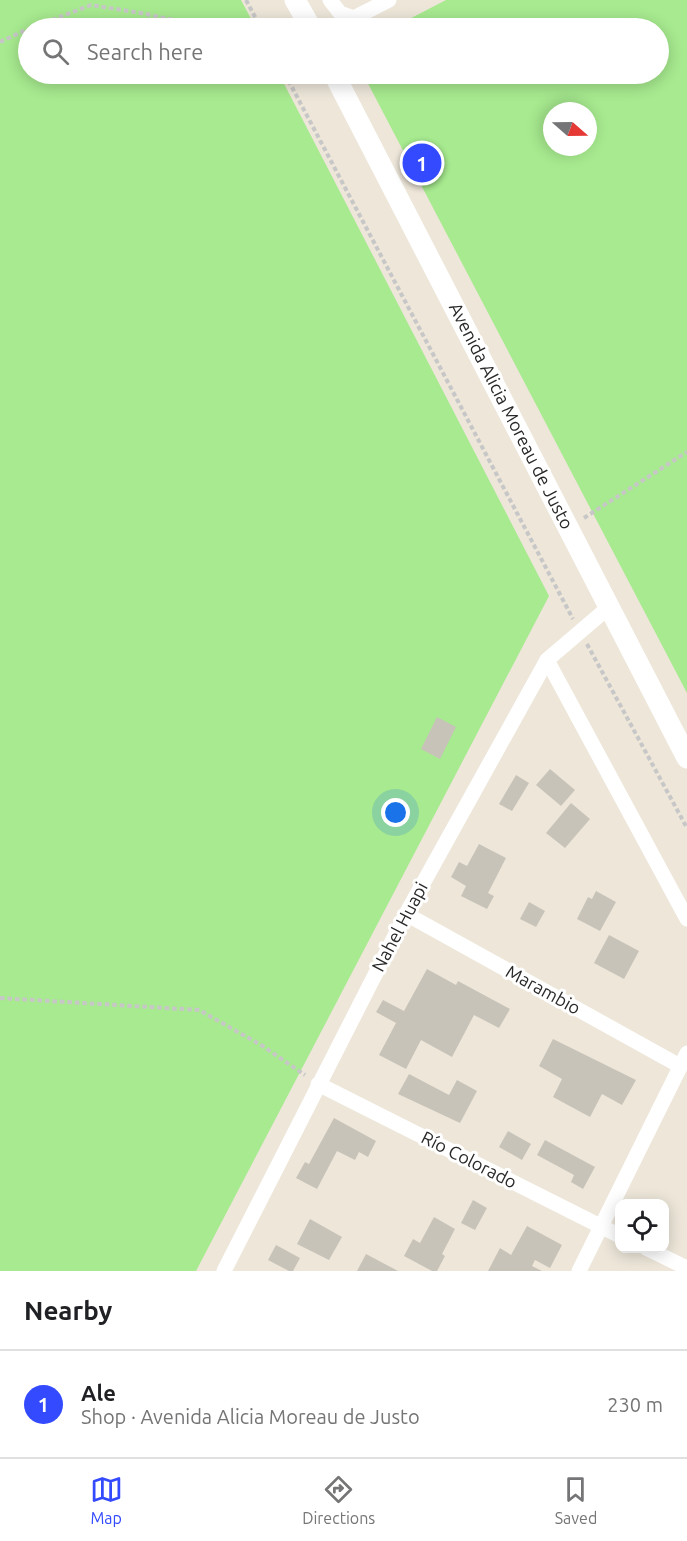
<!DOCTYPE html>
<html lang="en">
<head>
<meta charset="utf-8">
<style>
	:root { --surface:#fff; --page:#f6f6f6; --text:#202124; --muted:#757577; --line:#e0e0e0; --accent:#344aff }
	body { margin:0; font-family:Ubuntu,sans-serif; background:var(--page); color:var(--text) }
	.controls { position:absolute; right:18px; bottom:18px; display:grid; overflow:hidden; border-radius:12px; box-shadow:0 3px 15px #0003 }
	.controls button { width:54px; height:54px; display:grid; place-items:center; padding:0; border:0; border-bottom:2px solid var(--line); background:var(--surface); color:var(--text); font:30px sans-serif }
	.compass { position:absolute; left:543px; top:102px; width:54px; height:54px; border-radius:50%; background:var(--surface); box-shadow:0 3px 15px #0003; rotate:110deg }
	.you { position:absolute; left:396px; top:813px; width:21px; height:21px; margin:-15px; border:4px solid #fff; border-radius:50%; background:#1a73e8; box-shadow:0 0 0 9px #1a73e833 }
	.badge { display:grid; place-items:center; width:39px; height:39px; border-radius:50%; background:var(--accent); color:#fff; font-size:20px; font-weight:700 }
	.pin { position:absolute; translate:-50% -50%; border:3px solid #fff; box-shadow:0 2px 6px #0006 }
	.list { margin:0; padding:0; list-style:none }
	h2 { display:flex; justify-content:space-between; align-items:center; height:78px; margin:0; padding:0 24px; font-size:26px }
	h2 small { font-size:20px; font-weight:400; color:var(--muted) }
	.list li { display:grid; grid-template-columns:39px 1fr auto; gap:18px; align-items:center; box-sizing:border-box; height:108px; padding:0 24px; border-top:2px solid var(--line) }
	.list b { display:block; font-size:22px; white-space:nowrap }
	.list p { margin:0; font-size:20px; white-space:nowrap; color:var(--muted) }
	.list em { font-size:20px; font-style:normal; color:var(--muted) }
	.icon { flex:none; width:33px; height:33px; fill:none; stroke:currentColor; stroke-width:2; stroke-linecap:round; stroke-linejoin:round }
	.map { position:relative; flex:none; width:687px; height:1271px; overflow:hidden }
	.search { position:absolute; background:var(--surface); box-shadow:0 3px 15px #0003; left:18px; right:18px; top:18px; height:66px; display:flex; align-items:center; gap:15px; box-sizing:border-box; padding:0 21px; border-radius:33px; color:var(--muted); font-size:22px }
	.sheet { height:186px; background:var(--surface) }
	nav { display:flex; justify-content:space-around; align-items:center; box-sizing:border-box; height:84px; border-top:2px solid var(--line); background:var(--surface); font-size:16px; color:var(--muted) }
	nav a { display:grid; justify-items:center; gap:3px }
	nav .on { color:var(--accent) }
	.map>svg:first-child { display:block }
	.green { fill:#a7ea8f; fill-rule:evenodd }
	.building { fill:#c8c3b9 }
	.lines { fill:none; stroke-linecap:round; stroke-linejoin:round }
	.path { stroke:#c7c7c7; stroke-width:4; stroke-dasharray:4.5 3; stroke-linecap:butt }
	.minor { stroke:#fff; stroke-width:15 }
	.secondary { stroke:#fff; stroke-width:21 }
	.labels { text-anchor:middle; stroke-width:6; stroke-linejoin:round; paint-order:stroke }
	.street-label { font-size:18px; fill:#292929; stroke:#fff }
</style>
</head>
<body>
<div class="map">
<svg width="687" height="1271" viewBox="0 0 687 1271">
	<rect width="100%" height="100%" fill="#ede6d9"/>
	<g class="green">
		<polygon points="0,0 241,0 256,28 28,28 28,74 279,74 549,596 196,1271 0,1271"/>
		<path d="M446,0H687V693L363,74H658V28H392ZM552,111H588V147H552Z"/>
	</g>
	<g class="building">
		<polygon points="437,717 456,727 440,759 421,749"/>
		<polygon points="550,769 575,790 561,806 536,785"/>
		<polygon points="516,775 529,783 512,811 499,804"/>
		<polygon points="571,803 590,819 565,848 546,833"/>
		<polygon points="479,844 506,858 488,893 494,896 487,909 461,896 466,886 451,877 459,862 467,866"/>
		<polygon points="596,891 616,902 600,931 577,919 588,897 592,899"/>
		<polygon points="529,902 545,911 536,927 520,919"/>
		<polygon points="609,935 639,951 624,979 594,963"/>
		<polygon points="427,969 456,985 458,981 510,1009 499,1028 474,1015 452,1057 421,1040 406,1069 379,1055 396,1023 376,1012 383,1000 404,1011"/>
		<polygon points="553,1039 636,1080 622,1105 602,1094 590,1117 553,1097 562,1079 539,1066"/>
		<polygon points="409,1074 449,1095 457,1080 477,1091 460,1123 398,1094"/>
		<polygon points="334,1118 376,1141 368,1157 359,1152 355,1160 337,1151 317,1189 296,1178 305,1162 309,1164"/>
		<polygon points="508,1131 531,1144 522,1160 499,1147"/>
		<polygon points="545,1140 595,1167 583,1189 571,1182 574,1175 537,1155"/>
		<polygon points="473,1200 487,1208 475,1230 461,1223"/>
		<polygon points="434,1217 455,1229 442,1254 445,1256 437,1271 432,1271 404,1256 413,1239 420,1243"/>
		<polygon points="310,1219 342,1237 329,1260 297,1244"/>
		<polygon points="527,1226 562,1245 550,1268 535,1260 532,1266 542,1271 488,1271 500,1248 511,1255"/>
		<polygon points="276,1245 300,1258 293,1271 289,1271 268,1260"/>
		<polygon points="366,1254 398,1271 357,1271"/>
	</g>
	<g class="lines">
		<g class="path">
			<polyline points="246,0 261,28"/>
			<polyline points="31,28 91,5 141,13 212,28"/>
			<polyline points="0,42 28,29"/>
			<polyline points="285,74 573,619"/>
			<polyline points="584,518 687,452"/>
			<polyline points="587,644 687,828"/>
			<polyline points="0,998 199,1010 261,1045 305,1075"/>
		</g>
		<g class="minor">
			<polyline points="330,0 340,13 354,18"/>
			<polyline points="334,28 389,0"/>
			<polyline points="547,660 687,919"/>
			<polyline points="406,914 680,1066"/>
			<polyline points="318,1084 620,1236"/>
			<polyline points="646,1248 687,1268"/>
			<polyline points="224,1271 406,914 547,660 609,607"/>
			<polyline points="579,1271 687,1053"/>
		</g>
		<g class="secondary">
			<polyline points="295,0 311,28"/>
			<polyline points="334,74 687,758"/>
		</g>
	</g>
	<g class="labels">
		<g class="street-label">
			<text transform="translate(511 416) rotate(63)" y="6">Avenida Alicia Moreau de Justo</text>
			<text transform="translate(400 927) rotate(-62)" y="6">Nahel Huapi</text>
			<text transform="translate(543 990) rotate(29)" y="6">Marambio</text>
			<text transform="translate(469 1160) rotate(27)" y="6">Río Colorado</text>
		</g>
	</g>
</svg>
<div class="controls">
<button><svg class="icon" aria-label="locate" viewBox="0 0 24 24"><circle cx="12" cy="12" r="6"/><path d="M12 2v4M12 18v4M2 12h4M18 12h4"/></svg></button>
</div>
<svg class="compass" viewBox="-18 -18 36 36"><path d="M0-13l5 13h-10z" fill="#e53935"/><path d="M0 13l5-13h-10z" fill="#757577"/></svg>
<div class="you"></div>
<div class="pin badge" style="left:422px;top:163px">1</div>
<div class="search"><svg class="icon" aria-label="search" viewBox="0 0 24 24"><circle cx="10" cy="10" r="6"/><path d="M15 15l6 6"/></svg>Search here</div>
</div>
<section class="sheet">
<h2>Nearby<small></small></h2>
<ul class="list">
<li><span class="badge">1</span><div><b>Ale</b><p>Shop · Avenida Alicia Moreau de Justo</p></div><em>230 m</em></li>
</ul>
</section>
<nav>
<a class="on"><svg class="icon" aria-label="map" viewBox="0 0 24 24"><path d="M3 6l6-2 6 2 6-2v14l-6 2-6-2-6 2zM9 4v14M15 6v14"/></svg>Map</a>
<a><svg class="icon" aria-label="directions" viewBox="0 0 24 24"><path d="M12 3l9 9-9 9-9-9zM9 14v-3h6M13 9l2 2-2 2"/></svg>Directions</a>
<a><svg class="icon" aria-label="saved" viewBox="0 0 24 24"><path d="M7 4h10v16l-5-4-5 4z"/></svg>Saved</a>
</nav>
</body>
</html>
